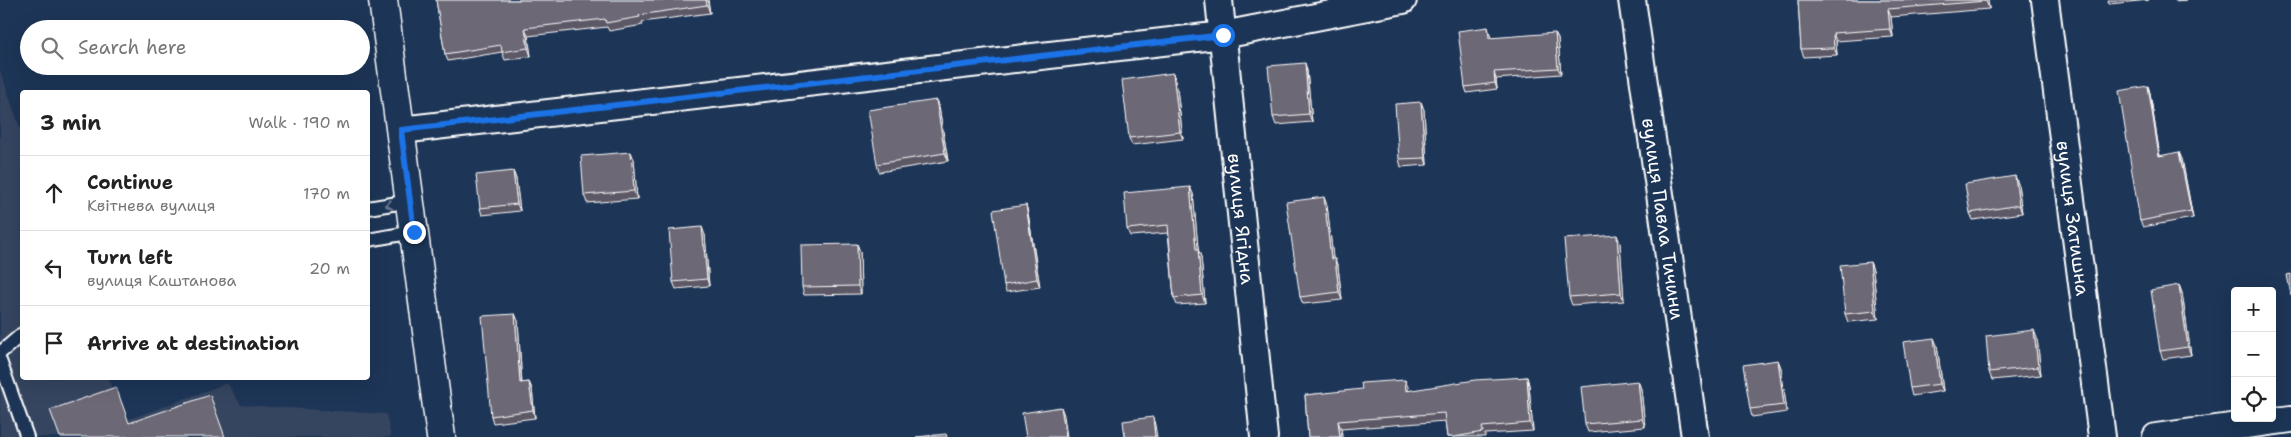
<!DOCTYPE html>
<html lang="en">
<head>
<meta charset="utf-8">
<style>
	:root { --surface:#fff; --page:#f6f6f6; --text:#222; --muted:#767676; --line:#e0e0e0 }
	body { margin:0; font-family:"Shantell Sans",sans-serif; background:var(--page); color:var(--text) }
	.controls { position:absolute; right:15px; bottom:15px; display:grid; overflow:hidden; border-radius:5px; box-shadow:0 5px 20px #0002 }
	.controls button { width:45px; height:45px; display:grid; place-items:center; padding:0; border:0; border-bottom:1px solid var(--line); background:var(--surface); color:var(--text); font:25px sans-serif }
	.stop { position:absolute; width:15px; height:15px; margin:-11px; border:4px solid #1a73e8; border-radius:50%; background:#fff }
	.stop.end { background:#1a73e8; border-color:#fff; box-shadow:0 1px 5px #0008 }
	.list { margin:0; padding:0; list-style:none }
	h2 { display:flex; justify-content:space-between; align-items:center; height:65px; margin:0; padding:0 20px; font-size:21px }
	h2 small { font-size:16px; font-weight:400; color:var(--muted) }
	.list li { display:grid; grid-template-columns:32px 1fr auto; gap:15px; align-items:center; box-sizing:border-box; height:75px; padding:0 20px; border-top:1px solid var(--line) }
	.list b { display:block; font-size:19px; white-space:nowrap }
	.list p { margin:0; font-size:16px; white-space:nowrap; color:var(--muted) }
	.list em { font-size:16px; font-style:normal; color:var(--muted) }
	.icon { flex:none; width:28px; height:28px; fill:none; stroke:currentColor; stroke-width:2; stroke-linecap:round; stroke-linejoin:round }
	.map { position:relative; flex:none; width:2291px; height:437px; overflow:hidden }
	.search { position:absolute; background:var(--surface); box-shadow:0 5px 20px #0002; left:20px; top:20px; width:350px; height:55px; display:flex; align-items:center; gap:12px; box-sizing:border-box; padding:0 18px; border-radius:28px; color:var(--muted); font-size:19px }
	.panel { position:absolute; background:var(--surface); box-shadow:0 5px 20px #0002; left:20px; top:90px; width:350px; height:290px; border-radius:5px }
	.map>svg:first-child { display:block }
	.built { fill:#354460 }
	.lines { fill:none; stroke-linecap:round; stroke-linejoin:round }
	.lane-casing { stroke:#fff; stroke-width:16 }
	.street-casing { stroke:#fff; stroke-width:30 }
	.secondary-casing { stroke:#fff; stroke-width:31 }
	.lane { stroke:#1d3557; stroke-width:12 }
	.street { stroke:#1d3557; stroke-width:26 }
	.secondary { stroke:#1d3557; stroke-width:28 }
	.wall { fill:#5d5965; stroke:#fff }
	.shaded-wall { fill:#4c4953; stroke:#fff }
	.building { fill:#6c6876; stroke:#fff }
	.oneway { stroke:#6c7c92 }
	.route { stroke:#1a73e8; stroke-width:6 }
	.labels { text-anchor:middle; stroke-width:4; stroke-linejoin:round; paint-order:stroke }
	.street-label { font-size:19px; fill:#fff; stroke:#1d3557 }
</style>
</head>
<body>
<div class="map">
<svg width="2291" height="437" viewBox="0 0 2291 437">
	<rect width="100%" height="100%" fill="#1d3557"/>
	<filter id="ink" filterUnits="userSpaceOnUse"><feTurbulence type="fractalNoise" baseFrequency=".02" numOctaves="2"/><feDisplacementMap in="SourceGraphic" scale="10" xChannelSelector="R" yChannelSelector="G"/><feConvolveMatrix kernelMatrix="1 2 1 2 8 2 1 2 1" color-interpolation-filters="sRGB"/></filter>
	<g filter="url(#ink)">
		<polygon class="built" points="0,70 22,134 22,378 108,378 124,421 227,383 241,405 386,414 391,437 0,437"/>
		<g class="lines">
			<defs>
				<g id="lane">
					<polyline points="368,208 410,201"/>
					<polyline points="368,240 414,232"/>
					<polyline points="0,353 22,334"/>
					<polyline points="0,361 27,437"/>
				</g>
				<g id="street">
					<path id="s1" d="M1219,0L1264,437"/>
					<path id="s2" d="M1632,0L1695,437"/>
					<path id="s3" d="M2045,0L2102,437"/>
					<polyline points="401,130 1223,35 1403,0"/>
					<polyline points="2156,437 2291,419"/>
				</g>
				<polyline id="secondary" points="383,0 441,437"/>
			</defs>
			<use href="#lane" class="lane-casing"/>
			<use href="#street" class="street-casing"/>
			<use href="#secondary" class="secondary-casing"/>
			<use href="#lane" class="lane"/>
			<use href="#street" class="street"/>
			<use href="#secondary" class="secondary"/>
		</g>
		<g class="wall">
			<polygon points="436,0 708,0 710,13 642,22 643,25 609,31 607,27 528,36 531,56 505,60 502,52 448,61 445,54"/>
			<polygon points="1798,0 1988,0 1989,9 1891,17 1893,37 1836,41 1837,55 1804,57 1801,49"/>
			<polygon points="2108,0 2149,0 2109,4"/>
			<polygon points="2174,0 2187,0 2175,1"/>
			<polygon points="1488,27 1491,38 1558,39 1561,74 1496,79 1497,89 1467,93 1465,87"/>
			<polygon points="1305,63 1307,71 1312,122 1276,125 1273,117"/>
			<polygon points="1173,73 1176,81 1183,139 1132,145 1129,138"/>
			<polygon points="2148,86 2150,93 2160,156 2182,159 2193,218 2143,227 2140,221"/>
			<polygon points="1421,102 1424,110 1427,165 1401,167 1399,159"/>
			<polygon points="939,107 948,161 879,172 877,164"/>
			<polygon points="634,159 637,199 587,203 584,195"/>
			<polygon points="513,171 516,179 520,211 482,215 480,208"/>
			<polygon points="2015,176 2018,184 2022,213 1973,220 1970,213"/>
			<polygon points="1190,187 1193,194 1198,249 1201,257 1205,303 1177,305 1174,298 1168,233 1130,236 1127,229"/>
			<polygon points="1026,205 1028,213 1040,287 1006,292 1004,285"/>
			<polygon points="1327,205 1333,259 1338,267 1342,300 1303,304 1300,297"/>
			<polygon points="705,235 709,286 676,289 673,282"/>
			<polygon points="1620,243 1624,301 1572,305 1569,297"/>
			<polygon points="857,244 860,252 861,294 804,295 802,287"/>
			<polygon points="1870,262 1873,270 1878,319 1848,322 1845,314"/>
			<polygon points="2179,285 2182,293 2191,355 2163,359 2160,351"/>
			<polygon points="515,314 518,321 522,383 529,382 532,389 535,418 493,423 491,416"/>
			<polygon points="2037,338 2041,375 1992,380 1989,372"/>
			<polygon points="1937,345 1943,391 1912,396 1910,388"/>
			<polygon points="1778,360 1781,368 1787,412 1752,417 1750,409"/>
			<polygon points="1527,377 1529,385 1533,431 1485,434 1485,437 1447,437 1445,421 1341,429 1342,437 1308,437 1305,395 1408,387 1408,391"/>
			<polygon points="1638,381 1641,389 1645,427 1588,432 1585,424"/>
		</g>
		<g class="shaded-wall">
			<polygon points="706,0 708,0 710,13 707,5"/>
			<polygon points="1986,0 1988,0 1989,9 1986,1"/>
			<polygon points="1888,9 1891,17 1893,37 1890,29"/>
			<polygon points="525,28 528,36 531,56 528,48"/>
			<polygon points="1555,33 1558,39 1561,74 1558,68"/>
			<polygon points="1833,33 1836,41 1837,55 1834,48"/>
			<polygon points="1305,63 1307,71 1312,122 1309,114"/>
			<polygon points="1494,72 1496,79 1497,89 1495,83"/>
			<polygon points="1173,73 1176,81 1183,139 1180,132"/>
			<polygon points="2148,86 2150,93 2161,163 2159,156"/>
			<polygon points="936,100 939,107 948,161 945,153"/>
			<polygon points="1421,102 1424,110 1427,165 1425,158"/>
			<polygon points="631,152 634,159 637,199 634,191"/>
			<polygon points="2179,152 2182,159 2193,218 2191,211"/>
			<polygon points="513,171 516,179 520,211 517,204"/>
			<polygon points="2015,176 2018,184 2022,213 2019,205"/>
			<polygon points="1190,187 1193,194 1199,257 1196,249"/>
			<polygon points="1324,197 1327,205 1334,267 1331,259"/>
			<polygon points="1026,205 1028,213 1040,287 1037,279"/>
			<polygon points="702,227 705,235 709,286 707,279"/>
			<polygon points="1617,235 1620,243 1624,301 1621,293"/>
			<polygon points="857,244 860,252 861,294 858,286"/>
			<polygon points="1198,249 1201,257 1205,303 1202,295"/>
			<polygon points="1335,259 1338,267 1342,300 1339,292"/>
			<polygon points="1870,262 1873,270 1878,319 1875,311"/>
			<polygon points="2179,285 2182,293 2191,355 2188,347"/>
			<polygon points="515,314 518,321 522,391 520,383"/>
			<polygon points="2034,330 2037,338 2041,375 2038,367"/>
			<polygon points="1934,338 1937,345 1943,391 1940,384"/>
			<polygon points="1778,360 1781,368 1787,412 1784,405"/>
			<polygon points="1527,377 1529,385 1533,431 1530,423"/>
			<polygon points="1405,380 1408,387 1409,399 1406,391"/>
			<polygon points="1638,381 1641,389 1645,427 1642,419"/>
			<polygon points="529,382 532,389 535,418 533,410"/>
			<polygon points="1061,407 1064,415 1067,437 1066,437"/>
			<polygon points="1153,417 1155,425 1157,437 1155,437"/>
			<polygon points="1338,421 1341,429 1342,437 1340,437"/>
		</g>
		<g class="building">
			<polygon points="436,0 706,0 707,5 639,15 640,17 606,23 605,19 525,28 528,48 502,52 501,45 445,54"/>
			<polygon points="1798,0 1986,0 1986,1 1888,9 1890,29 1833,33 1834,48 1801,49"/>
			<polygon points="1488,27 1489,38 1555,33 1558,68 1494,72 1495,83 1465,87 1458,31"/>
			<polygon points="1305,63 1309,114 1273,117 1268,66"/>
			<polygon points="1173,73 1180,132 1129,138 1122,80"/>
			<polygon points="2148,86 2159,156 2179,152 2191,211 2140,221 2119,91"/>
			<polygon points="936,100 945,153 877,164 868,110"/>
			<polygon points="1421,102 1425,158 1399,159 1395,104"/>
			<polygon points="631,152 634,191 584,195 581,156"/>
			<polygon points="513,171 517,204 480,208 476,175"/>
			<polygon points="2015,176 2019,205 1970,213 1965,184"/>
			<polygon points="1190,187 1196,249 1198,249 1202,295 1174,298 1168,225 1127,229 1124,193"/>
			<polygon points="1324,197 1331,259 1335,259 1339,292 1300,297 1286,202"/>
			<polygon points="1026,205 1037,279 1004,285 993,210"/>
			<polygon points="702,227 707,279 673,282 669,230"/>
			<polygon points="1617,235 1621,293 1569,297 1564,239"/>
			<polygon points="857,244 858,286 802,287 801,245"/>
			<polygon points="1870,262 1875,311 1845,314 1840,265"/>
			<polygon points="2291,274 2291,295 2287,275"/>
			<polygon points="2179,285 2188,347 2160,351 2151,290"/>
			<polygon points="515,314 520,383 529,382 533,410 491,416 482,316"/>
			<polygon points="2034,330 2038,367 1989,372 1986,336"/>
			<polygon points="1934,338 1940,384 1910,388 1903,342"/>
			<polygon points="1778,360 1784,405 1750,409 1743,365"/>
			<polygon points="1527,377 1530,423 1482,427 1483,432 1454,437 1447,437 1444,413 1338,421 1340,437 1308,437 1305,395 1362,389 1361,383 1405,380 1406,391 1475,380"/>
			<polygon points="1638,381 1642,419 1585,424 1581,387"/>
			<polygon points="116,387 129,423 210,395 225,437 60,437 50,410"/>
			<polygon points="1061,407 1066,437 1026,437 1022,413"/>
			<polygon points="1153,417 1155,437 1125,437 1123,421"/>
			<polygon points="946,434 947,437 916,437"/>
		</g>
		<defs><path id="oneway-chevron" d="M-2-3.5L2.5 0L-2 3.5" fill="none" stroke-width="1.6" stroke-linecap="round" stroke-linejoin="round" transform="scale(1.25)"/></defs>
		<use class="oneway" href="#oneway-chevron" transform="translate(389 205) rotate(169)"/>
	</g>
	<g class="lines" filter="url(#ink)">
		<polyline class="route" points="414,232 401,130 1223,35"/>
	</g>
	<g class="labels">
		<g class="street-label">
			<text dy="7" stroke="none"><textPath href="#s1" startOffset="220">вулиця Ягідна</textPath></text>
			<text dy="7" stroke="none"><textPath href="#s2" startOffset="221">вулиця Павла Тичини</textPath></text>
			<text dy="7" stroke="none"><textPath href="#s3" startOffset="220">вулиця Затишна</textPath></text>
		</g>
	</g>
</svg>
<div class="controls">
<button>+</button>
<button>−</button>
<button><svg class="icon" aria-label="locate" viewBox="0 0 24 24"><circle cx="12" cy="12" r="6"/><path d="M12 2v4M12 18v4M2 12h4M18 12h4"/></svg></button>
</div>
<div class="stop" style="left:1223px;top:35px"></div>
<div class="stop end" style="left:414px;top:232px"></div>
<div class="search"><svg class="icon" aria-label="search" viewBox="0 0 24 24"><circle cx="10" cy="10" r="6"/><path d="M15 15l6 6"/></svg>Search here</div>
<section class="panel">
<h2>3 min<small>Walk · 190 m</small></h2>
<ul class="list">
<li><svg class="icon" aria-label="ahead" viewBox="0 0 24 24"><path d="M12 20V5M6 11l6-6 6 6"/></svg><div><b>Continue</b><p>Квітнева вулиця</p></div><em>170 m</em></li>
<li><svg class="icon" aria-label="left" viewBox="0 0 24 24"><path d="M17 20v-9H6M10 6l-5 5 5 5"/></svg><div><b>Turn left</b><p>вулиця Каштанова</p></div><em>20 m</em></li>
<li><svg class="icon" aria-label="arrive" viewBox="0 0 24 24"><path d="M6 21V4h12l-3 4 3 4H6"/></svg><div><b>Arrive at destination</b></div></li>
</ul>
</section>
</div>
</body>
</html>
